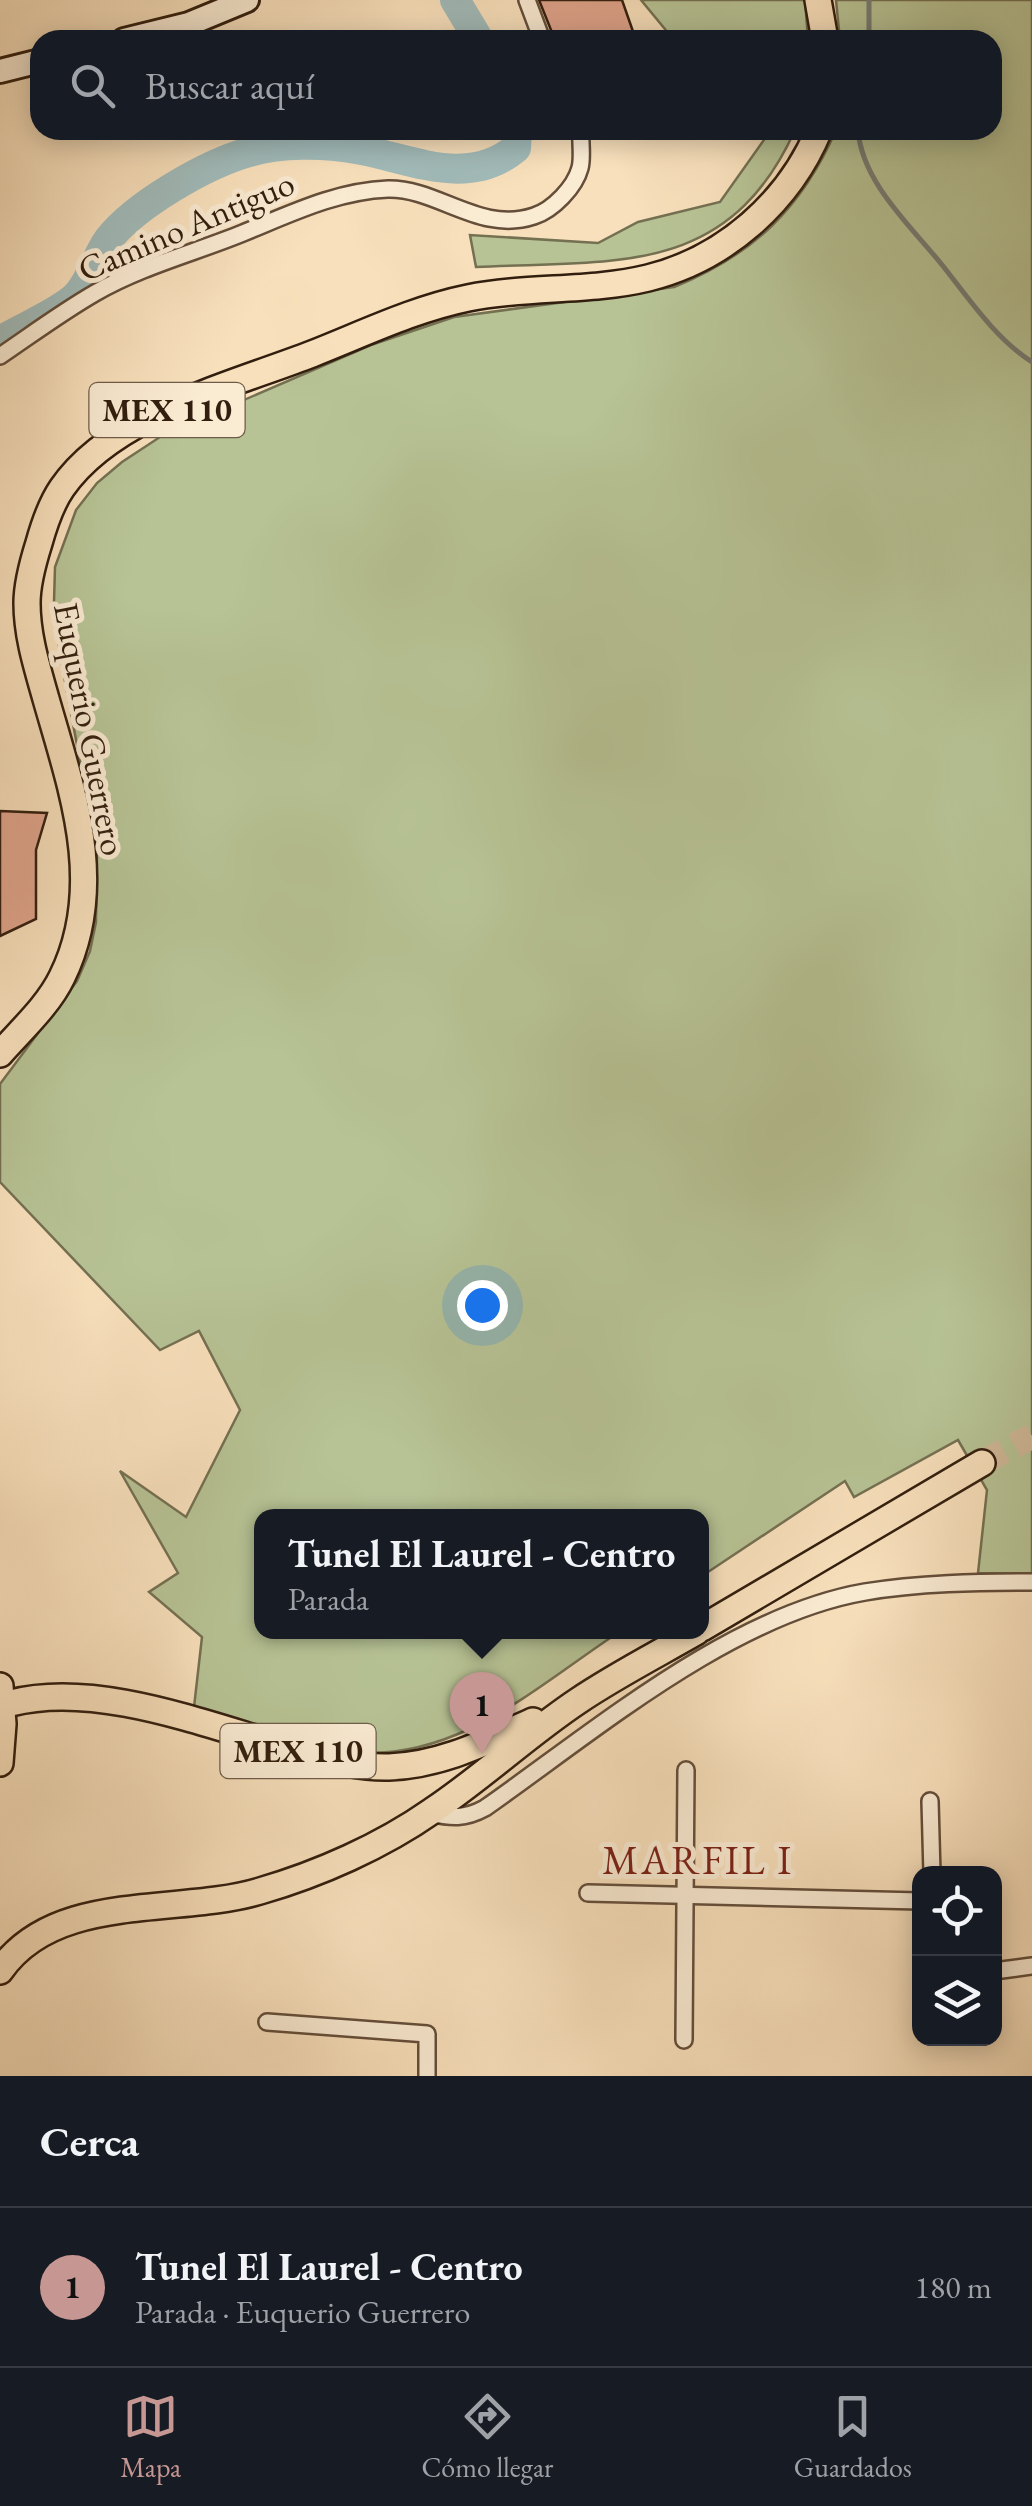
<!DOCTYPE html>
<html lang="es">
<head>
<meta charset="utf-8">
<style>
	:root { --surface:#171b24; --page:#242831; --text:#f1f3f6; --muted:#9ea1a6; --line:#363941; --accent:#c59692 }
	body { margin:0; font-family:"EB Garamond",serif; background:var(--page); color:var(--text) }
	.controls { position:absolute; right:30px; bottom:30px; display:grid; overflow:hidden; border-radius:20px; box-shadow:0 5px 25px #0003 }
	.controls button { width:90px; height:90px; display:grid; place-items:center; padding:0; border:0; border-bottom:2px solid var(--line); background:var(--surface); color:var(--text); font:50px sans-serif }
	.you { position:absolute; left:482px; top:1305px; width:35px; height:35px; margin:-25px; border:8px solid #fff; border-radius:50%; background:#1a73e8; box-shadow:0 0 0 15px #1a73e833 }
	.badge { display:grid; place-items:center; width:65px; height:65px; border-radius:50%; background:var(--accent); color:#111; font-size:32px; font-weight:700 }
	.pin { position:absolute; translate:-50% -82px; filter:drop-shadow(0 2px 5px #0008) }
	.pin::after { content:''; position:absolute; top:52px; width:35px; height:30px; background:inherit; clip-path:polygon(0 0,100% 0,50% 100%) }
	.popup { position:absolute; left:254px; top:1509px; width:455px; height:130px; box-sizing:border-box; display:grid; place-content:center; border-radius:20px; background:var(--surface); filter:drop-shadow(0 2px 8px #0005); font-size:32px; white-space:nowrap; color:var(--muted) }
	.popup b { font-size:38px; color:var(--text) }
	.popup::after { content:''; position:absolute; left:50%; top:100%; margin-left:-20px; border:20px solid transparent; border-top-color:var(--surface) }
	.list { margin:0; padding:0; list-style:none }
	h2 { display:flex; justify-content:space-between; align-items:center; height:130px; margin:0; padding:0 40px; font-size:42px }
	h2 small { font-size:32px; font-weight:400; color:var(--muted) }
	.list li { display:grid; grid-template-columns:65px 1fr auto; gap:30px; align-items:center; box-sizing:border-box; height:160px; padding:0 40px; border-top:2px solid var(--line) }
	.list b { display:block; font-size:38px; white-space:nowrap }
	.list p { margin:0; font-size:32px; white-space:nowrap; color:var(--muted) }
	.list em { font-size:32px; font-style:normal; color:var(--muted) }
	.icon { flex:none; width:55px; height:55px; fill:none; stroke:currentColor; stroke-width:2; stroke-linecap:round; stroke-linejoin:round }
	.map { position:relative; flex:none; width:1032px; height:2076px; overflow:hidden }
	.search { position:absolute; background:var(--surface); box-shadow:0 5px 25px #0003; left:30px; right:30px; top:30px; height:110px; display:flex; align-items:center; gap:25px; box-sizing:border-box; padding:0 35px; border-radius:30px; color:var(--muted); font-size:38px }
	.sheet { height:290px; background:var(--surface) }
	nav { display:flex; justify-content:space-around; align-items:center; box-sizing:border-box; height:140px; border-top:2px solid var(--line); background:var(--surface); font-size:28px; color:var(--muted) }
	nav a { display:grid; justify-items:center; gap:5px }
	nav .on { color:var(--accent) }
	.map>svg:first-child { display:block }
	.green { fill:#b7c395; stroke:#747052; stroke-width:2.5 }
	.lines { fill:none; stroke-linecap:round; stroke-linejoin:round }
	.stream { stroke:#757c75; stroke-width:5 }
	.river { stroke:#a1bbba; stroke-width:30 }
	.building { fill:#e0a48c; stroke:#321e0e; stroke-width:2.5 }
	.primary-tunnel { stroke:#d0b999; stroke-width:25; stroke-dasharray:25 12; stroke-linecap:butt }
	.street-casing { stroke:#644e3a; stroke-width:20 }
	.secondary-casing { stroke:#321e0e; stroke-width:28 }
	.primary-casing { stroke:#321e0e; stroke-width:30 }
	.street { stroke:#faebd3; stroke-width:15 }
	.secondary { stroke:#faebd3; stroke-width:22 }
	.primary { stroke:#f8e0bc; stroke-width:25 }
	.labels { text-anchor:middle; stroke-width:10; stroke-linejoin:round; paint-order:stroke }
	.shield { fill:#faebd3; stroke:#6e5c49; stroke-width:2.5 }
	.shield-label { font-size:32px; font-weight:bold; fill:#321e0e }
	.street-label { font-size:35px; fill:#321e0e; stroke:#faebd3 }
	.quarter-label { font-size:40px; letter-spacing:2.5px; fill:#7a1f14; stroke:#faebd3 }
</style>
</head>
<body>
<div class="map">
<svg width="1032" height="2076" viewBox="0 0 1032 2076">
	<rect width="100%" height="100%" fill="#f8e0bc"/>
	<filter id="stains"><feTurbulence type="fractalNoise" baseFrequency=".002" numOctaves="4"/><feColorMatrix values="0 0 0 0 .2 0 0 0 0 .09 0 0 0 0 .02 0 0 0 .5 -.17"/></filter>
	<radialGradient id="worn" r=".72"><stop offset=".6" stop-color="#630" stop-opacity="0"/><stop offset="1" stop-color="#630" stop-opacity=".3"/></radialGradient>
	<g class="green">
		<polygon points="641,0 805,0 808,40 674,40"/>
		<path d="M836,0H1032V1574L978,1573L987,1490L958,1440L854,1497L845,1481L702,1576V1516H262V1632H619C537,1686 456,1763 350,1752C297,1747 245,1723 194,1707L202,1637L149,1592L178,1573L120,1471L186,1517L240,1410L199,1331L160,1350L0,1182V1084L77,981L90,951L96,922L97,852L59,649L54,602L55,567L76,510L97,483L122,462L163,435L371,345L454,317L674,287C753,255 802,208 836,130H992V40H840Z"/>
		<path d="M771,130H795C728,278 615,260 476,267L470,235L598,243L638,222L720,202Z"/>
	</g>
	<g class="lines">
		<g class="stream">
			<polyline points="869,40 869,0"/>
			<path d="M858,130C862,183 912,227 943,266C969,299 996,339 1032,362"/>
		</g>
		<g class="river">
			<polyline points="455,0 479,40"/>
			<path d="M0,341C23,327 52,316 73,299C90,284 95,258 108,240C135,205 206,164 249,152C281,143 323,143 356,149C410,158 468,189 516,148L517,130"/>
		</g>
	</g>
	<g class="building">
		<polygon points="539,0 622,0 636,40 555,40"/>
		<polygon points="0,811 47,813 36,850 36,919 0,936"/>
	</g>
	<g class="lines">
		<polyline class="primary-tunnel" points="982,1463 1032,1436"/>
		<defs>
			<g id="street">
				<polyline points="527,0 542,40"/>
				<path d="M0,356C31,335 62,312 95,293C142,266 194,253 243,233C290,214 336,191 388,189C438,188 480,234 534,216C553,210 575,187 580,168C583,157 580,142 581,130"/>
				<polyline points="930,1801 932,1874"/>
				<path d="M430,1813C451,1818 465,1819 485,1808C595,1731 731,1615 865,1592C919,1583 977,1582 1032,1582"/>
				<polyline points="588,1893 920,1901"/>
				<polyline points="994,1971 1032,1966"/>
				<polyline points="267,2022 427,2034 427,2076"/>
				<polyline points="684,2040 686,1770"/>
			</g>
			<g id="secondary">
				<polyline points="124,40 189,24 247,0"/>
				<polyline points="0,71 40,61"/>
			</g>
			<g id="primary">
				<polyline points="818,0 825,40"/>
				<path d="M0,1054C21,1030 48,1006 62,977C107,886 72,790 46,699C37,667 27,636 27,603C27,583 33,562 39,543C44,525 51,504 62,488C112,415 232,385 312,354C363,334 414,309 468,298C527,286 590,292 648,278C725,259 789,202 819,130"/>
				<polyline points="702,1628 982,1463"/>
				<polyline points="0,1686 3,1724 0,1763"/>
				<path d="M11,1703C95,1681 204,1724 285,1747C318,1757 355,1768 389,1767C442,1765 486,1742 533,1721"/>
				<path d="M0,1971C55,1891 177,1916 260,1891C319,1874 382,1846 432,1811C483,1777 527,1735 578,1701C615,1676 656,1655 696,1632"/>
			</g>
		</defs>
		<use href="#street" class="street-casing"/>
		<use href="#secondary" class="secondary-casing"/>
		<use href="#primary" class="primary-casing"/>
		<use href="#street" class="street"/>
		<use href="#secondary" class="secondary"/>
		<use href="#primary" class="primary"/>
	</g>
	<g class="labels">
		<g class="shield">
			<rect x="89.5" y="383" width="155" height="54" rx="8"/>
			<rect x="220.5" y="1724" width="155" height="54" rx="8"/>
		</g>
		<g class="shield-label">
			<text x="167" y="421">MEX 110</text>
			<text x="298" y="1762">MEX 110</text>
		</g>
		<g class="street-label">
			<text transform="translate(186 226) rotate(-23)" y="12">Camino Antiguo</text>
			<text transform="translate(90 729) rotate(79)" y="12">Euquerio Guerrero</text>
		</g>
		<g class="quarter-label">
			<text x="698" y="1874">MARFIL I</text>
		</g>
	</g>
	<rect width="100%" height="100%" filter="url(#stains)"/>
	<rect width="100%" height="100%" fill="url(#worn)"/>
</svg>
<div class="controls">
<button><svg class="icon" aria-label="locate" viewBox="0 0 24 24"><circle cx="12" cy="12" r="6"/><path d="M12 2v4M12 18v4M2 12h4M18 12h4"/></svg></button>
<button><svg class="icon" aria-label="layers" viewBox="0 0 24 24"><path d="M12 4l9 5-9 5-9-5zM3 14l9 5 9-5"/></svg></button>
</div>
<div class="you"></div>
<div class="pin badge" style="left:482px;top:1754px">1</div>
<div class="popup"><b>Tunel El Laurel - Centro</b>Parada</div>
<div class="search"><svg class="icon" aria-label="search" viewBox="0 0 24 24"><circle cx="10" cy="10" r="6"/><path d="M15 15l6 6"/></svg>Buscar aquí</div>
</div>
<section class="sheet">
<h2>Cerca<small></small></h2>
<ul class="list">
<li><span class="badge">1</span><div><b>Tunel El Laurel - Centro</b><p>Parada · Euquerio Guerrero</p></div><em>180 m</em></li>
</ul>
</section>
<nav>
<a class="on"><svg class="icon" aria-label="map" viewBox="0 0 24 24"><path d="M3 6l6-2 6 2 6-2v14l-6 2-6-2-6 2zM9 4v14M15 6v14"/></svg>Mapa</a>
<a><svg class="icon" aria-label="directions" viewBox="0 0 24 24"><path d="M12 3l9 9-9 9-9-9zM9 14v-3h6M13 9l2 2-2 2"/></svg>Cómo llegar</a>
<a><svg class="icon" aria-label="saved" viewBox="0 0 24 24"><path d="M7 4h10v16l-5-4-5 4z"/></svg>Guardados</a>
</nav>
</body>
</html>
